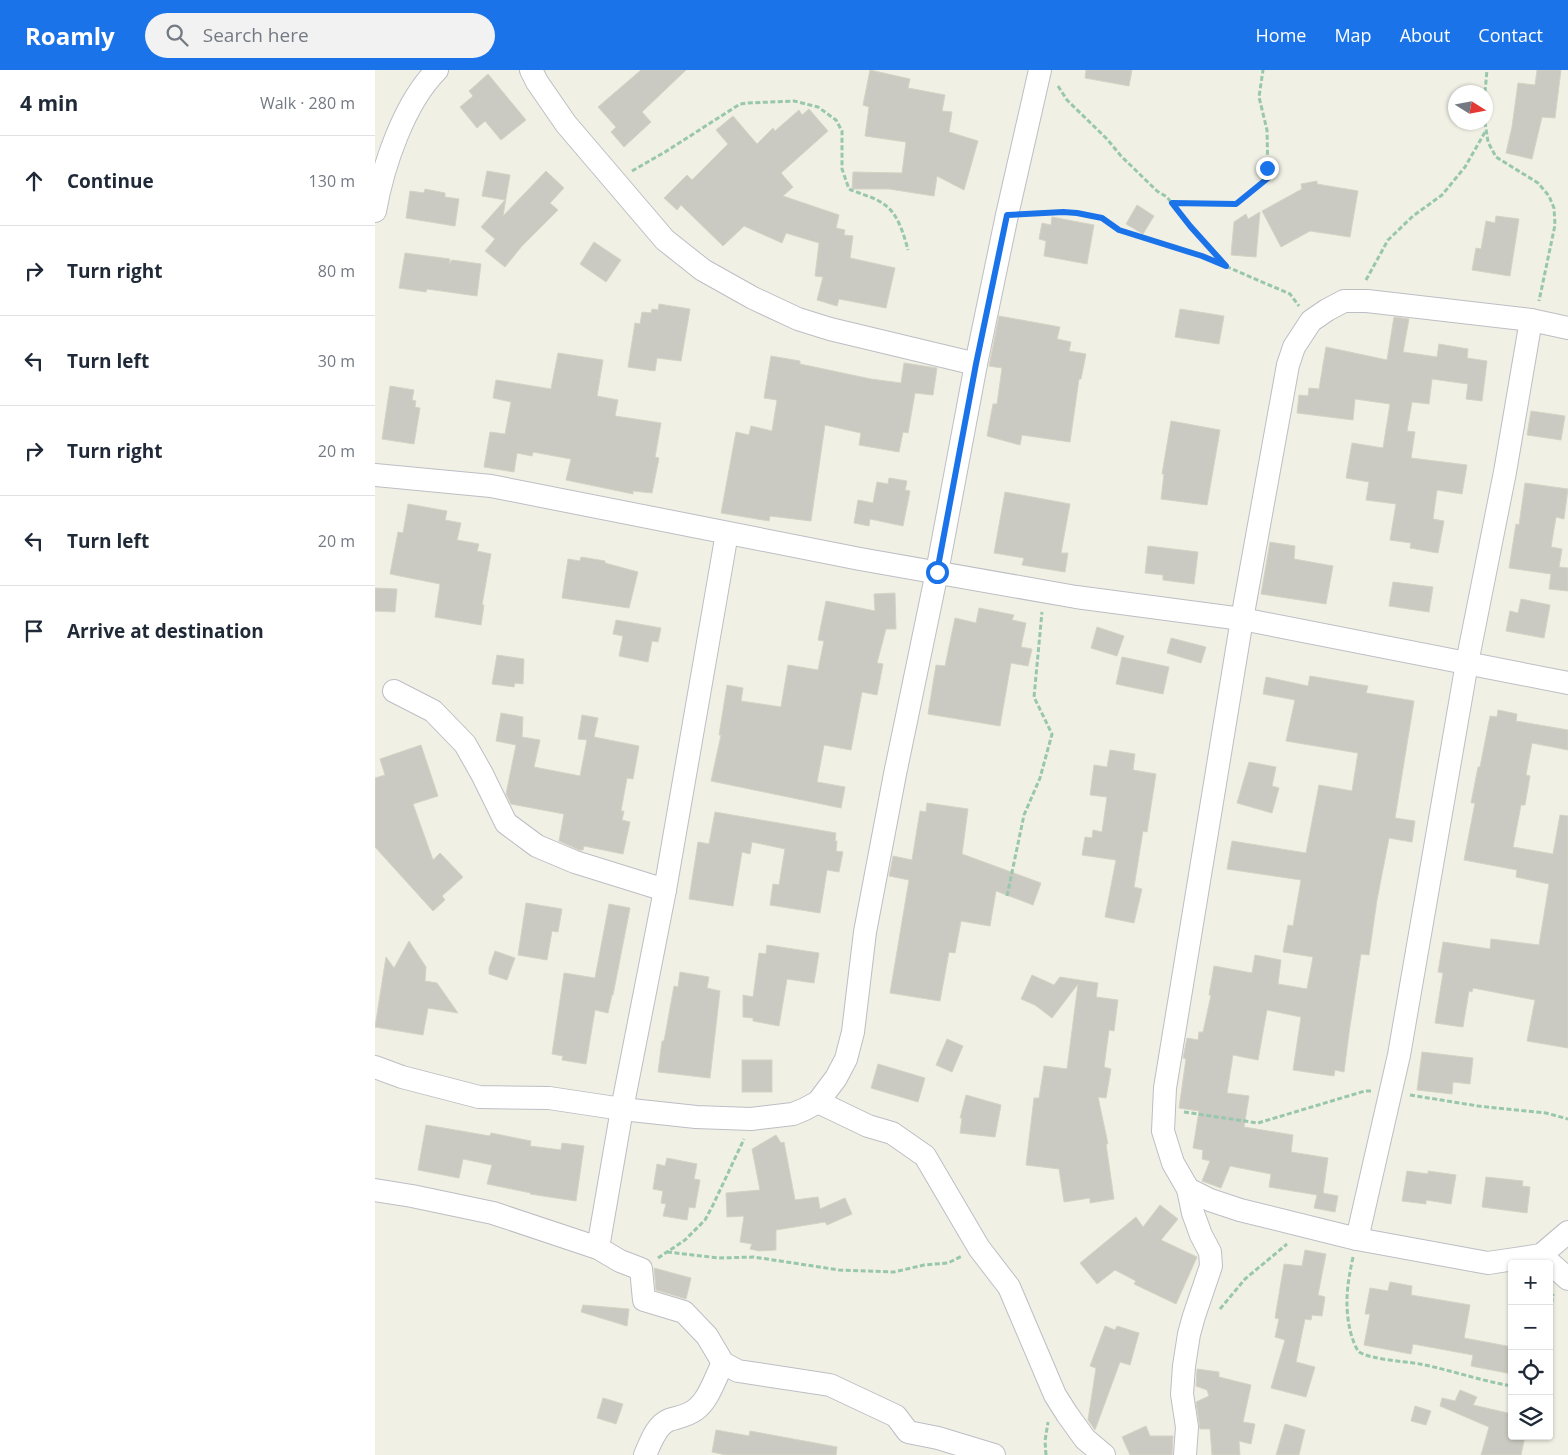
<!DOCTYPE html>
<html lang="en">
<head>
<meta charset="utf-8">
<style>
	:root { --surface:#fff; --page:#f2f2f3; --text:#1f2937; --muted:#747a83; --line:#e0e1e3; --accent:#1a73e8 }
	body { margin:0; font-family:"Open Sans",sans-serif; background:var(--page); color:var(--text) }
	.controls { position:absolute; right:15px; bottom:15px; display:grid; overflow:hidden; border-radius:5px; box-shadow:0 1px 4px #0004 }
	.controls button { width:45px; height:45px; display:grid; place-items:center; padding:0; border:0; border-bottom:1px solid var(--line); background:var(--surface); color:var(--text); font:25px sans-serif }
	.compass { position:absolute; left:1073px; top:15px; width:45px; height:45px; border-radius:50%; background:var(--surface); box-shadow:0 1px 4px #0004; rotate:101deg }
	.stop { position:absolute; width:15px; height:15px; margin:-11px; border:4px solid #1a73e8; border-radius:50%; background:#fff }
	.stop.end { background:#1a73e8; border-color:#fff; box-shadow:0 1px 5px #0008 }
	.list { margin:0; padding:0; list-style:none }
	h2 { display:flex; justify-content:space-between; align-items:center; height:65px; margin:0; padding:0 20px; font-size:21px }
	h2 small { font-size:16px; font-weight:400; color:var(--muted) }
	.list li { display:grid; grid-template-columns:32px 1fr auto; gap:15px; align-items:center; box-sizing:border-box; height:90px; padding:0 20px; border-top:1px solid var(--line) }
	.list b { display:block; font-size:19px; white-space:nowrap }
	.list em { font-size:16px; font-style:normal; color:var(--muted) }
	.icon { flex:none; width:28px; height:28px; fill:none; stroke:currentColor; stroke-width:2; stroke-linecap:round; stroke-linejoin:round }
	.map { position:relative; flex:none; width:1193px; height:1385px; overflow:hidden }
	header { display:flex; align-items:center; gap:30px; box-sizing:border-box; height:70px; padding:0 25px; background:var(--accent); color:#fff }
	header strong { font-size:24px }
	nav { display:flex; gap:28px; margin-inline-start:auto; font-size:18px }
	.search { width:350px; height:45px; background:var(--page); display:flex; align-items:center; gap:12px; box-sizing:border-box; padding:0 18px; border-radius:28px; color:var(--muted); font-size:19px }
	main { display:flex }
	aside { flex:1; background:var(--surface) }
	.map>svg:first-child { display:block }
	.building { fill:#cbcac2; stroke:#d5d3c3 }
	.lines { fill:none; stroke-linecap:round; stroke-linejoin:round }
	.minor-casing { stroke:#bdbec4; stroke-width:24 }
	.path { stroke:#99c7ae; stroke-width:3; stroke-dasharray:5 2.5; stroke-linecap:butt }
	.minor { stroke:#fff; stroke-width:22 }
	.route { stroke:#1a73e8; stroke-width:6 }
</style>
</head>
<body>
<header>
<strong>Roamly</strong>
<div class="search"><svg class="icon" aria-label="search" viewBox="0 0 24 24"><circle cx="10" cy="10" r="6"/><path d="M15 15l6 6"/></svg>Search here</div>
<nav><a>Home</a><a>Map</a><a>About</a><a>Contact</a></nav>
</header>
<main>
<aside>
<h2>4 min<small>Walk · 280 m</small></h2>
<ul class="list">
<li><svg class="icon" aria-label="ahead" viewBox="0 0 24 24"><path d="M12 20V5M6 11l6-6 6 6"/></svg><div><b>Continue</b></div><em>130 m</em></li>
<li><svg class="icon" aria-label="right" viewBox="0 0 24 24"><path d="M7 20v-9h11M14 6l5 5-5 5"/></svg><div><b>Turn right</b></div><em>80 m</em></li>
<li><svg class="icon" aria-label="left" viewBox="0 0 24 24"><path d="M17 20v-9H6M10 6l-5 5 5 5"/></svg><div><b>Turn left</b></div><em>30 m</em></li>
<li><svg class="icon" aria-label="right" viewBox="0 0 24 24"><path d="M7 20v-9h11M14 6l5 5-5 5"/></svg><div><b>Turn right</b></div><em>20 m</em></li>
<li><svg class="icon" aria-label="left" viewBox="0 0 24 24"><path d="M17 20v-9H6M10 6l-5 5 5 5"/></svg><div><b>Turn left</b></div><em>20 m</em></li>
<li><svg class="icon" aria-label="arrive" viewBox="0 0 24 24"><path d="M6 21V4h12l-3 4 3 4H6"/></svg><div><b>Arrive at destination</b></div></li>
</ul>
</aside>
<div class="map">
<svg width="1193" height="1385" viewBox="0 0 1193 1385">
	<rect width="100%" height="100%" fill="#f0f0e5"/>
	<g class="building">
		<polygon points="266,0 311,0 267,42 276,52 249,77 236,62 241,57 223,37"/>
		<polygon points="495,0 535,9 533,18 570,25 567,41 577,42 574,62 603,71 589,120 562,106 559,126 514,119 477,119 478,102 527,103 531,72 490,66 494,37 488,35"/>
		<polygon points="711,0 757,0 754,16 710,8"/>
		<polygon points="1162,0 1186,0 1180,48 1167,47 1157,89 1131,83 1137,57 1143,13 1160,15"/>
		<polygon points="113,4 151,50 126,70 110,51 102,58 85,37 98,26 94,21"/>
		<polygon points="434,39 453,61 406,103 418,117 408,126 464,145 461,158 470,160 469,165 478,166 475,188 520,198 511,238 464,229 462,236 442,230 448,207 440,206 444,173 411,163 407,173 369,156 348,176 306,135 302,140 289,128 312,105 317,110 353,74 341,60 358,46 382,74 398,58 400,61 424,40 427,45"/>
		<polygon points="112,101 135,105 128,146 171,101 189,118 175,133 183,140 147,176 130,197 110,181 120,169 106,157 130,130 107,126"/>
		<polygon points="942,111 942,114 983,121 975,167 935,161 906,177 887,141 927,119 926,114"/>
		<polygon points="50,119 70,123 70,127 84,129 80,156 31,148 35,121 49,123"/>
		<polygon points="762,135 779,146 768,164 751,154"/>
		<polygon points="885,142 881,187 856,185 859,152 871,144 873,149"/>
		<polygon points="1121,146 1144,149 1135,206 1097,200 1101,178 1106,179 1111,151 1120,153"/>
		<polygon points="677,147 719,155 712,194 669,186 671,171 664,169 667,153 676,155"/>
		<polygon points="219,172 246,190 231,212 205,194"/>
		<polygon points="30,183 75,189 74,194 77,190 106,194 102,226 52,219 51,222 24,218"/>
		<polygon points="284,234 315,239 306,291 282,288 280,301 253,297 260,253 265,254 267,242 276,243 277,239 283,240"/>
		<polygon points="805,239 849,246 844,274 800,267"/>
		<polygon points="624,246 685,257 682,269 696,272 694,281 711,284 706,309 704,309 695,372 647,365 645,375 612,366 618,334 622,334 627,298 614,296"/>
		<polygon points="1019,247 1034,249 1028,282 1062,287 1064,274 1093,279 1092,288 1112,291 1107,331 1091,329 1093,314 1057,309 1054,334 1037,332 1032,361 1040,362 1036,388 1092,395 1087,424 1062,420 1058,449 1069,451 1063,483 1035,478 1036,473 1015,470 1021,434 991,430 994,412 971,408 977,373 1008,378 1015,334 980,329 978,350 922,343 924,325 933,326 934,318 944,319 951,277 1012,290"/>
		<polygon points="183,283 228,290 222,326 243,330 240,346 286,353 280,387 284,388 277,423 258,421 258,424 191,410 196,389 158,382 157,386 142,383 139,402 109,397 115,362 130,364 136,332 118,328 121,310 176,319"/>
		<polygon points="396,286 425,291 425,294 496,309 526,313 529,293 562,298 558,325 540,323 533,363 528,362 524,382 484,375 486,363 450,355 436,451 395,446 394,451 346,443 361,362 374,365 376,356 397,361 402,330 389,328"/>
		<polygon points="15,316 39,320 37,330 41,331 40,337 45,338 39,374 7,369"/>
		<polygon points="1156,341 1190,346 1186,370 1152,365"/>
		<polygon points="796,351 845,360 832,435 786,429 789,404 787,404"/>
		<polygon points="514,408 532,411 530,420 535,421 528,456 495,449 494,456 479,453 483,430 498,433 502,412 513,414"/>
		<polygon points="1150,413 1193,419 1189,449 1181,447 1176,477 1187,479 1184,497 1193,498 1193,521 1174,519 1176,504 1134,498 1141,454 1144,455"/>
		<polygon points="630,422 695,434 686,483 693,483 690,502 647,495 649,488 619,483"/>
		<polygon points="33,434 72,441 70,450 86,453 82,470 104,474 102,481 116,484 107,535 109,535 106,555 60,547 65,514 15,504 23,462 28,463"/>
		<polygon points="895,472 920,476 919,489 958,496 951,534 886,524"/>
		<polygon points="773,476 823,482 819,514 788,510 788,505 770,503"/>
		<polygon points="206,487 230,491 230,493 263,502 254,538 187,528 193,489 205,491"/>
		<polygon points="1018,512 1058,517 1054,542 1014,536"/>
		<polygon points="0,518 22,519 20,542 0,541"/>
		<polygon points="520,523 521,559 511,559 502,593 508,594 502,625 487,622 476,680 449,675 442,712 470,717 466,738 336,711 346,665 344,665 352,615 368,618 366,631 406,637 413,595 443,600 449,571 443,570 451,531 500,541 499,524"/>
		<polygon points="1146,529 1175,535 1169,568 1131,561 1135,541 1143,543"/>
		<polygon points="604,538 639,545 637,550 651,553 646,577 657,579 653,596 636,593 625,656 553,644 561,595 570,596 580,548 601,553"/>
		<polygon points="241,550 286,558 283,572 277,571 273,592 244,586 248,566 238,564"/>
		<polygon points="722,557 749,566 742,586 716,578"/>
		<polygon points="796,568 831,577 826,593 792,583"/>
		<polygon points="122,585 149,589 148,614 140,613 139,617 117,614"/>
		<polygon points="747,587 794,597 788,624 741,614"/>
		<polygon points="935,606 993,616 991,623 1039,631 1020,748 1040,751 1037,772 1014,768 1002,830 994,885 986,884 974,963 969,1002 960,1000 959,1006 918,1000 926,947 892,940 883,990 858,985 852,1023 874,1026 869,1057 918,1065 916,1082 953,1088 948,1123 963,1126 960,1142 939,1138 942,1125 894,1117 896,1104 855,1096 846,1118 827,1111 835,1091 827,1089 828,1080 818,1078 824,1041 804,1038 811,989 808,988 812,968 823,970 824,962 828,962 836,925 834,925 839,896 877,903 880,885 906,890 903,914 932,919 938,887 908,882 913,855 918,856 926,810 852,799 857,771 931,783 944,715 977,721 983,683 911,671 920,630 888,624 891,607 933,616"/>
		<polygon points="1123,640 1142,644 1141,651 1193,660 1193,680 1157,673 1151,705 1155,706 1150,735 1146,735 1138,777 1178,784 1185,745 1193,746 1193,978 1152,971 1160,930 1098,918 1097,922 1094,921 1088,957 1060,953 1068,903 1063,902 1068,872 1115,879 1116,869 1164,875 1174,814 1141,807 1142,800 1089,790 1100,733 1096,733 1103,697 1105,697 1115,646 1122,647"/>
		<polygon points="126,643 148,647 147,667 165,670 159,697 205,706 212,670 203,669 207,645 223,648 219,667 264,676 258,709 252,708 246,741 249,741 247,750 255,752 248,784 209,776 208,780 204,780 184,771 189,744 136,734 131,724 141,675 121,671"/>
		<polygon points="46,675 63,726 38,734 58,790 65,783 88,807 67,826 70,830 58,841 0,777 0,708 10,705 5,689"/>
		<polygon points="735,680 760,684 758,700 781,704 772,762 768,761 759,817 767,819 759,853 730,847 741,790 707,785 710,767 717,768 718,760 727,762 732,727 715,725 719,695 732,697"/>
		<polygon points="874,692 901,697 897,716 904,718 897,743 862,733"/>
		<polygon points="552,733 593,739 587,784 666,813 658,835 621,821 615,856 586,851 580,883 574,882 565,931 515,923 534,810 514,806 516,797 518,786 537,790 545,741 551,742"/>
		<polygon points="340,742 461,763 460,771 462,771 461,781 468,782 464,802 452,800 445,843 395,835 398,814 404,815 410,779 377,772 375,784 367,782 358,836 314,829 323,772 334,774"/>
		<polygon points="151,833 187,839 183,862 177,861 172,890 143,885"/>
		<polygon points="234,834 255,838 238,925 237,925 233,943 220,940 211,994 187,990 188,986 177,984 189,903 220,908"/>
		<polygon points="34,871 51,897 50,911 62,913 83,943 53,938 48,965 0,957 11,887 19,898"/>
		<polygon points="392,875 444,883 439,913 412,909 404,956 378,951 378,948 368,947 368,925 378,927 384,883 391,884"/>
		<polygon points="120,881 140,888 132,910 114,904 114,898"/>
		<polygon points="305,902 334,907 332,918 345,921 335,1008 283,1002 287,971 289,971 299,916 303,917"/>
		<polygon points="657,905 679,915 685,907 723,913 721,927 743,930 739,961 734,960 729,997 736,999 731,1028 723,1027 733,1074 731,1074 739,1129 715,1133 715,1128 689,1132 684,1099 651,1095 659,1028 664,1028 669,996 692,999 703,914 677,948 660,935 646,929"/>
		<polygon points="572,969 588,976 577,1002 561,995"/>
		<polygon points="1047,982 1098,988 1095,1014 1078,1012 1077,1024 1042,1020"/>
		<rect x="367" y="990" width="30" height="32"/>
		<polygon points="503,994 550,1008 543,1032 496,1018"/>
		<polygon points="591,1025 626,1035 620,1067 585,1063 587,1048 585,1048"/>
		<polygon points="51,1055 115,1066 116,1063 156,1071 155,1076 186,1080 187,1073 209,1076 201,1131 155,1124 156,1123 112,1114 117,1095 88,1089 84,1108 43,1100"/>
		<polygon points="401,1065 406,1073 409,1072 420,1130 443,1127 445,1139 470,1128 477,1144 452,1155 450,1152 401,1160 401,1180 384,1181 375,1179 377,1174 365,1172 369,1146 352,1147 351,1123 385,1120 377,1079"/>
		<polygon points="292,1088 322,1094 319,1109 325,1110 320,1138 314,1137 312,1150 288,1146 291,1134 286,1133 288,1121 278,1119 282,1094 290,1096"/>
		<polygon points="1032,1101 1053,1104 1053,1101 1081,1105 1076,1134 1051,1130 1051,1134 1027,1131"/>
		<polygon points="1111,1107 1148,1111 1147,1116 1155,1117 1152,1143 1107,1137"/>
		<polygon points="785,1135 803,1149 786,1170 822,1187 801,1234 759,1214 761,1211 740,1200 722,1214 705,1193 761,1147 768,1157"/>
		<polygon points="930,1180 951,1184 943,1225 950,1227 947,1246 937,1245 936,1250 930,1249 921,1292 940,1297 931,1327 896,1318 910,1270 900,1267 904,1249 900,1248 909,1194 927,1196"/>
		<polygon points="279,1198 316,1208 311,1229 281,1220"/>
		<polygon points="1015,1212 1037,1216 1036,1225 1095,1235 1089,1268 1137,1277 1137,1304 1096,1296 1098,1285 1038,1274 1036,1284 989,1275 995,1244 990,1244 995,1218 1013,1221"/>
		<polygon points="208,1235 254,1239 252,1256 206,1242"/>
		<polygon points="730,1256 740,1260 742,1256 764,1263 755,1295 745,1292 720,1360 713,1350 721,1298 715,1296"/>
		<polygon points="822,1299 844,1302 844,1307 876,1315 868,1352 880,1354 876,1374 864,1371 865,1385 837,1385 835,1359 825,1359 821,1332 834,1326 832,1320 821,1316"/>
		<polygon points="1085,1320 1102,1327 1098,1335 1137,1344 1137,1366 1150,1366 1146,1385 1106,1385 1114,1357 1065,1336 1067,1328 1080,1331"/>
		<polygon points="228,1328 248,1334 241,1354 222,1348"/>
		<polygon points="1040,1336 1056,1341 1051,1355 1036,1351"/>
		<polygon points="910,1354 930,1360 924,1385 901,1385"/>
		<polygon points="771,1356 775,1366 798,1366 797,1385 755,1385 747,1367"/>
		<polygon points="341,1360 374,1366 375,1361 462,1377 461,1385 351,1385 337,1382"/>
	</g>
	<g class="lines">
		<defs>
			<g id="minor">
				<polyline points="156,0 162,12 191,54 290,170 328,200 378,228 423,249 455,259 601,294"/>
				<path d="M0,141C8,96 29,33 62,0"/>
				<polyline points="1193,258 1156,250 992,231 969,231 952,240 936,251 919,277 913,295 867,549 790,1018 788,1061 798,1093 813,1119 835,1130 865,1140 982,1169 1113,1193 1166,1185 1193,1162"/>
				<polyline points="0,405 116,416 485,489 701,527 867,549 1193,613"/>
				<polyline points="19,621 58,641 90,674 107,704 131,753 162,776 200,792 290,820"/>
				<polyline points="0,997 27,1007 104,1027 174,1028 247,1039 321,1047 376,1049 418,1044 430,1039 443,1032 461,1008 471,989 478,962 490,862 520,704 562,502 601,294 632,145 665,0"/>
				<polyline points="443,1032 493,1056 517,1063 550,1086 604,1178 634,1217 680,1325 692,1344 710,1369 729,1385"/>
				<polyline points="0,1120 37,1126 118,1143 223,1178 245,1191 266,1199 269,1230 309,1242 332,1266 348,1293 363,1301 455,1315 521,1346 533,1362 563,1368 619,1385"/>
				<polyline points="982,1169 1024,985 1092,593 1130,402 1156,250"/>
				<polyline points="223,1178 247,1039 290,820 352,463"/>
				<polyline points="1166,1185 1193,1209"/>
				<path d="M270,1385C275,1374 281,1355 294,1350C303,1347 312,1346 320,1340C334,1330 340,1308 348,1293"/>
				<polyline points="810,1385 812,1357 807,1324 809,1296 814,1264 819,1246 836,1196 835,1182 826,1165 818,1143 813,1119"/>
			</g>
		</defs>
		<use href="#minor" class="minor-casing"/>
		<g class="path">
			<polyline points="683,16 692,30 732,69 746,86 782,121 792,127 815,157 850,195"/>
			<polyline points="1110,22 1112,0"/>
			<polyline points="1110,52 1113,72 1121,87 1163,113 1174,126 1179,138 1180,155 1164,231"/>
			<path d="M257,101L290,82L365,34L373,33L419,31L443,37L461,50L467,61V99L474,119C485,124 500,127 510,135C523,144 529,165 533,180"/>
			<polyline points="798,133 861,134 893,108 892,60 884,27 888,0"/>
			<polyline points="652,144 688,142 702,143 727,148 744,161 827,186 915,224 924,236"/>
			<polyline points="991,210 1013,170 1038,146 1067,125 1090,97 1110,62"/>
			<polyline points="632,826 649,745 665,708 677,664 659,627 667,542"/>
			<polyline points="1035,1025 1103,1036 1171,1043 1193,1049"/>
			<polyline points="809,1042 883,1053 990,1021 997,1021"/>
			<polyline points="292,1182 344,1188 379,1187 464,1200 519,1202 549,1195 573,1193 587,1186"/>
			<path d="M978,1187C972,1215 969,1236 976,1264C978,1270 980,1277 984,1282C998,1290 1028,1291 1045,1294C1076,1300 1106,1311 1137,1316"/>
			<polyline points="283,1188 310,1170 330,1150 338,1135 369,1069"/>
			<polyline points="845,1239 870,1209 912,1174"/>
			<polyline points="1174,1248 1178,1224"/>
			<polyline points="671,1385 670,1371 673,1352"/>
		</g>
		<use href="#minor" class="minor"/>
	</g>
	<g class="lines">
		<polyline class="route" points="562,502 601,294 632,145 688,142 702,143 727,148 744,160 827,186 851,196 815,156 797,133 861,134 893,108 892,98"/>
	</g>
</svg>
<div class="controls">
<button>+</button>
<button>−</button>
<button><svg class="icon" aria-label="locate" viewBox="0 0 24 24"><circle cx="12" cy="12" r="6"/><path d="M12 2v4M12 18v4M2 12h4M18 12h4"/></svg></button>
<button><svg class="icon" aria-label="layers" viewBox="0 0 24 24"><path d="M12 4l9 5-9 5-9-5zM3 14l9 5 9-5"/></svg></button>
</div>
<svg class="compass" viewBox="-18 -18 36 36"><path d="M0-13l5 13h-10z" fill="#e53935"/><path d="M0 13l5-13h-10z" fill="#747a83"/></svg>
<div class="stop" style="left:562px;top:502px"></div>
<div class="stop end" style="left:892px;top:98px"></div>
</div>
</main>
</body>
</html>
